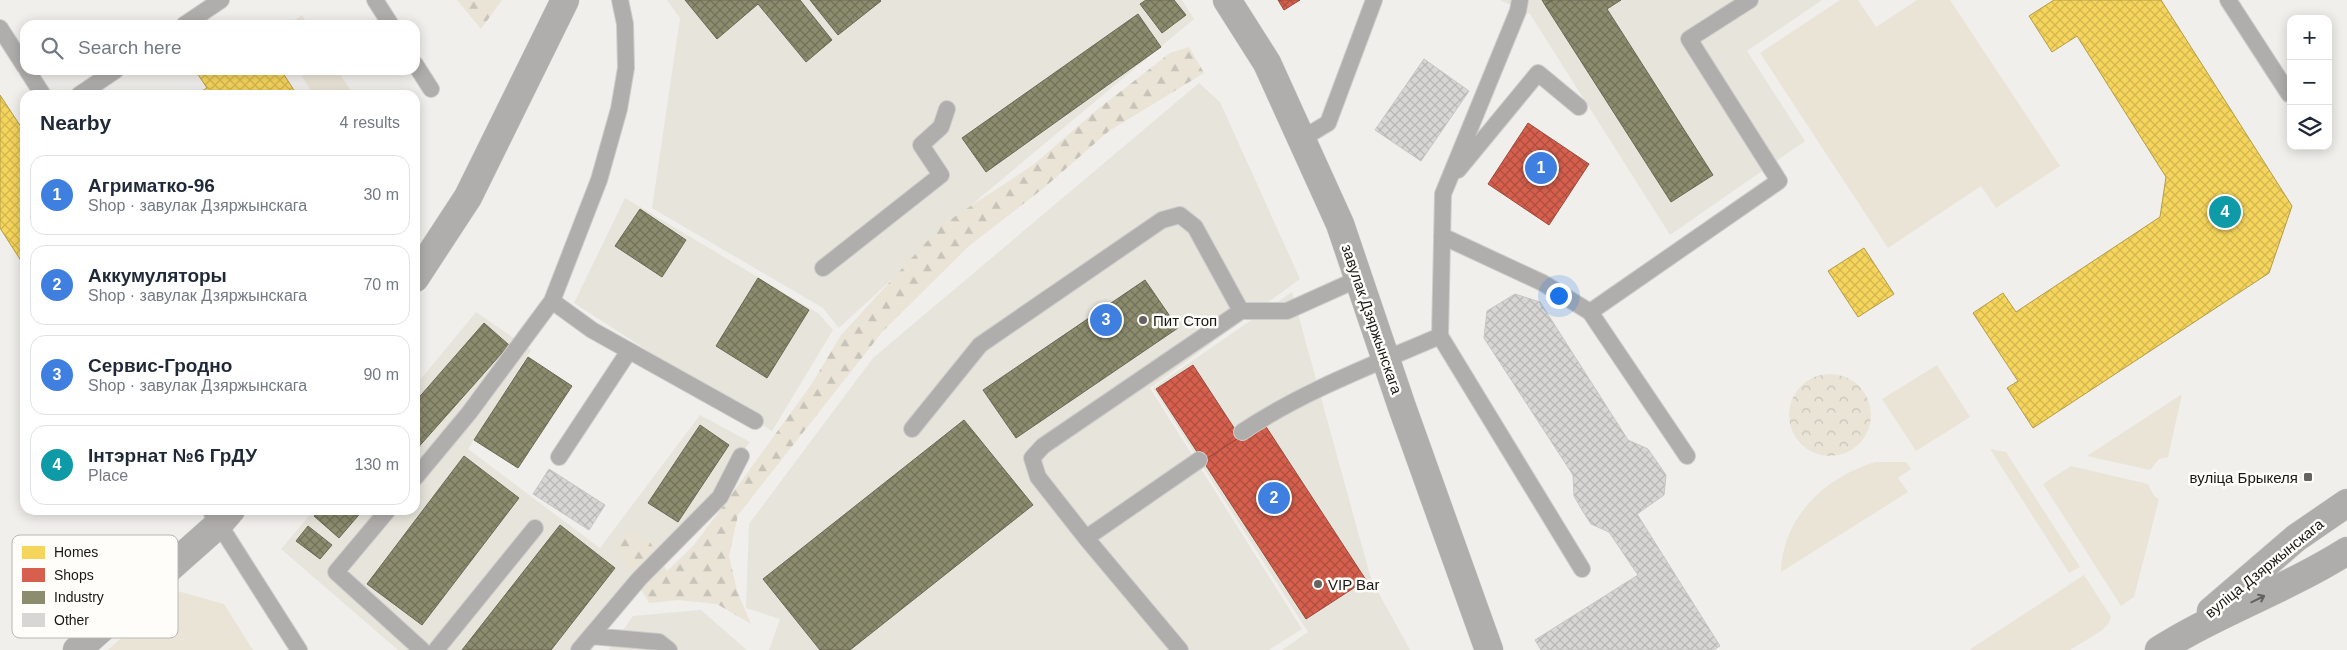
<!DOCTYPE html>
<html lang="en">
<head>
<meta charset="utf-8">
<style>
  body { margin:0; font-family:Arial,sans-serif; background:#f2f2f3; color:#1f2937 }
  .controls { position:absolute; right:15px; top:15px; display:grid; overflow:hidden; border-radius:10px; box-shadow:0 2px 12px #0003 }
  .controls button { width:45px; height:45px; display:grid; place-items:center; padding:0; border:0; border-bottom:1px solid #e0e1e3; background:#fff; color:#1f2937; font:25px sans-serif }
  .you { position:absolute; left:1558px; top:295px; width:18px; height:18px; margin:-12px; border:4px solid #fff; border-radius:50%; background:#1a73e8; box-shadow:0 0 0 8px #1a73e833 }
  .badge { display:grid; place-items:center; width:32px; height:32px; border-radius:50%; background:#0b8043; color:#fff; font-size:16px; font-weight:700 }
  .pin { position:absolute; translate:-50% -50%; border:2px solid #fff; box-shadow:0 1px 5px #0006 }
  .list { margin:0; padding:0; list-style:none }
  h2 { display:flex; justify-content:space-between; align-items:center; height:65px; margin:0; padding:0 20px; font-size:21px }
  h2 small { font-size:16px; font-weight:400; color:#747a83 }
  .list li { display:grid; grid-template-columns:32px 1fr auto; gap:15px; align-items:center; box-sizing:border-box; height:80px; margin:0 10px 10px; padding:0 10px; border:1px solid #e0e1e3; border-radius:15px }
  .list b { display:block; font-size:19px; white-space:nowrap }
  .list p { margin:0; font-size:16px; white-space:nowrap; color:#747a83 }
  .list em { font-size:16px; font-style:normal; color:#747a83 }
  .icon { flex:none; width:28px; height:28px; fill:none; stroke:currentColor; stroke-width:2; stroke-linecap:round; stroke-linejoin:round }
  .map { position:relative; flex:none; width:2347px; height:650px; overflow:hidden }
  .search { position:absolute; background:#fff; box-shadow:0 2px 12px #0003; left:20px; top:20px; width:400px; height:55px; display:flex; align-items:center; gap:12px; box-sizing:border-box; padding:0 18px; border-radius:15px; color:#747a83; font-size:19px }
  .panel { position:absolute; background:#fff; box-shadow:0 2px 12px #0003; left:20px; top:90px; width:400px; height:425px; border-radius:15px }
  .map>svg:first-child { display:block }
  .built { fill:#e6e4db }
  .grass { fill:#eae4d7 }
  .forest { fill:url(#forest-firs) }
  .park { fill:url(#park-crowns) }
  .homes { fill:url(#homes-cross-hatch); stroke:#b49c47 }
  .shops { fill:url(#shops-cross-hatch); stroke:#9d4a3c }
  .industry { fill:url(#industry-cross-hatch); stroke:#6a6954 }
  .building { fill:url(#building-cross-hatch); stroke:#c7c6c4 }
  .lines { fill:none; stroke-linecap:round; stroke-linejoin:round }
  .service-casing { stroke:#cdcdcb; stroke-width:18 }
  .minor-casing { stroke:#cdcdcb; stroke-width:29 }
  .secondary-casing { stroke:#cdcdcb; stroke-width:29 }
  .service { stroke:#afaead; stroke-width:16 }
  .minor { stroke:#afaead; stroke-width:28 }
  .secondary { stroke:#aeadab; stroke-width:28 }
  .oneway { stroke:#646260 }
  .poi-dot { fill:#646361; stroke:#fffdfa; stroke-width:2 }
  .labels { text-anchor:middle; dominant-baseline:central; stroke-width:5; stroke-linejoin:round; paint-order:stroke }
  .street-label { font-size:15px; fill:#191816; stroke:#fffdfa }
  .poi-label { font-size:15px; fill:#191816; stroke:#fffdfa; text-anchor:start }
  .key { fill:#fffdfa; stroke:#bab8b6; stroke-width:1 }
  .key-label { font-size:14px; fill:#191816 }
</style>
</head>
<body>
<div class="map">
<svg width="2347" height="650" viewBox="0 0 2347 650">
  <defs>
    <pattern id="forest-firs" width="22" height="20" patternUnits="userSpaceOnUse" patternTransform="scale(1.25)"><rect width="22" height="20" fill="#eae4d7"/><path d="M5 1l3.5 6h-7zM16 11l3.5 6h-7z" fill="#c8c3b8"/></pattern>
    <pattern id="park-crowns" width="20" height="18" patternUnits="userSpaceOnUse" patternTransform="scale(1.25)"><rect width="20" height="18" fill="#eae4d7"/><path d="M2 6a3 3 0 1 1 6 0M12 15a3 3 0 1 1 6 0" fill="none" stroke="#c8c3b8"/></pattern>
    <pattern id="homes-cross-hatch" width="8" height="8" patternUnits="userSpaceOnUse" patternTransform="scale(1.25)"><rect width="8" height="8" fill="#f6d55c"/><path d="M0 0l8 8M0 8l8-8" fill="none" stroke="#d2b64f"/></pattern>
    <pattern id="shops-cross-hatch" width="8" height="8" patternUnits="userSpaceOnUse" patternTransform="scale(1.25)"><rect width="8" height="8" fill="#d6604d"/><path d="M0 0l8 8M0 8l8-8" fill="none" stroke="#ad4e3f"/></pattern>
    <pattern id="industry-cross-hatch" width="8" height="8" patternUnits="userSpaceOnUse" patternTransform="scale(1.25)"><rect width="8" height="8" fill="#8c8c6e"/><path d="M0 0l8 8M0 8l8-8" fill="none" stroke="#727159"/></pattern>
    <pattern id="building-cross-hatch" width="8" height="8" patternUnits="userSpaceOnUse" patternTransform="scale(1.25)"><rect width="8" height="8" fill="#d7d6d4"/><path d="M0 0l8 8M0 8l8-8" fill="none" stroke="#b8b7b5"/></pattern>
  </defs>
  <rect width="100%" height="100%" fill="#f0efec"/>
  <!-- built -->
  <path class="built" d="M 667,0 L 1182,0 L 1194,19 L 982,196 L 839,328 L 823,308 L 652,208 L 680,18 Z
    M 1500,0 L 1822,0 L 1747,51 L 1805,141 L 1670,235 L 1530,14 Z
    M 1199,83 L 1220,102 L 1300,279 L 1150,388 L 1302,629 L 1269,650 L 769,650 L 780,619 L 746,608 L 749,524 L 873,358 Z
    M 625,198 L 818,313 L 833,330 L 772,431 L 574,303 Z
    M 1292,292 L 1371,579 L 1410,650 L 1282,650 L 1308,632 L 1153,388 Z
    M 476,312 L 531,350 L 468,449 L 600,548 L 700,415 L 750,442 L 592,650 L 398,650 L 281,549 L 314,510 L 415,510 L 415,386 Z
    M 701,610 L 747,650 L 609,650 L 633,616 Z"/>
  <!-- grass -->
  <path class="grass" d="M 1840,0 L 1858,0 L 1876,27 L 1917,0 L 1950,0 L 2060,166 L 1996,208 L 1981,186 L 1888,248 L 1760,53 Z
    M 302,15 L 308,25 L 287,25 Z
    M 298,70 L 337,70 L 354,95 L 314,95 Z
    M 1937,365 L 1970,417 L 1916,451 L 1882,399 Z
    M 2182,394 L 2168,457 L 2159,459 L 2150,470 L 2087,456 Z
    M 1990,449 L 2006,452 L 2080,567 L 2069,573 Z
    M 1875,462 L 1906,462 L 1911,469 L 1898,478 L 1908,492 L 1781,572 C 1782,518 1825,477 1875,462 Z
    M 2071,466 L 2148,484 L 2154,496 L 2159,499 L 2134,597 L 2121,606 L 2043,484 Z
    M 2084,575 L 2111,617 L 2108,624 L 2101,631 L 2070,650 L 1969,650 Z
    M 174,590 L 224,604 L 253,650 L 108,650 Z"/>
  <!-- forest -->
  <path class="forest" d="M 457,0 L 502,0 L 481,29 Z
    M 1189,47 L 1204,73 L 1109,131 L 1045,187 L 969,246 L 883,331 L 738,515 L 729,556 L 737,591 L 751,624 L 717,604 L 678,600 L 649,603 L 615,545 L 628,532 L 650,542 L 667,571 L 693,546 L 724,505 L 811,385 L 841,335 L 942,225 L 1033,165 L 1098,109 L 1170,53 Z"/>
  <!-- park -->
  <path class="park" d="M1789 415a41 41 0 1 1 82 0a41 41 0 1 1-82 0Z"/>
  <!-- homes -->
  <path class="homes" d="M 2054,0 L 2161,0 L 2292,206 L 2269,273 L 2033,428 L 2007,388 L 2018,381 L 1973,313 L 2003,293 L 2016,312 L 2160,217 L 2166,177 L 2077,36 L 2052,52 L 2029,16 Z
    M 195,70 L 281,70 L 297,95 L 196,95 L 207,88 Z
    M 0,95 L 25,133 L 25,267 L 0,228 Z
    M 1864,248 L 1894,294 L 1858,317 L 1828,271 Z"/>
  <!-- shops -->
  <path class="shops" d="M 1278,0 L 1300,0 L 1284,10 Z
    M 1528,123 L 1589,164 L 1549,225 L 1488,184 Z
    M 1193,365 L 1240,437 L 1203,461 L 1156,389 Z
    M 1263,422 L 1366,580 L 1306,619 L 1203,461 Z"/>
  <!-- industry -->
  <path class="industry" d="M 685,0 L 800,0 L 832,40 L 806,62 L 758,4 L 717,39 Z
    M 810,0 L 880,0 L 881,1 L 838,35 Z
    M 1146,0 L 1174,0 L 1186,15 L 1162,33 L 1140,4 Z
    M 1542,0 L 1553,0 L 1545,5 Z
    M 1553,0 L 1621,0 L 1607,9 L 1713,175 L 1671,202 L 1545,5 Z
    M 1138,14 L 1161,47 L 986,172 L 962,138 Z
    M 640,209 L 686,240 L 662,277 L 615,246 Z
    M 758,278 L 809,310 L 767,378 L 716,346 Z
    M 1145,280 L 1178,328 L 1016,438 L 983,390 Z
    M 484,323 L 509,345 L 415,451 L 415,402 Z
    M 528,357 L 572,386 L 518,468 L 474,440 Z
    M 964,420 L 1033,505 L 850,650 L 820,650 L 763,579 Z
    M 700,425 L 729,445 L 678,522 L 648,503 Z
    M 464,456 L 519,498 L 422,625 L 367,584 Z
    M 319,510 L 363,510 L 339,538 L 314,516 Z
    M 560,525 L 615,568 L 551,650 L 462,650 Z
    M 308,526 L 332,545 L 320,559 L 296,541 Z"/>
  <!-- building -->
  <path class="building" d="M 1424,59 L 1469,91 L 1421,161 L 1375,130 Z
    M 1515,294 L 1540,302 L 1628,440 L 1648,449 L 1666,475 L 1664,495 L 1637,514 L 1720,646 L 1713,650 L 1541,650 L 1535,640 L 1638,575 L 1609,532 L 1591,524 L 1582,510 L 1574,496 L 1573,475 L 1484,338 L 1487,311 Z
    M 549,469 L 605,505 L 589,530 L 533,494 Z"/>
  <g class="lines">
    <defs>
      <path id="service" d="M 375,0 L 391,25
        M 2228,0 L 2289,94
        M 184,25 L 221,0
        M 0,28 L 25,67
        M 415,64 L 431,89
        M 27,70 L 43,95
        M 79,95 L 116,70
        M 1300,140 L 1328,123 L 1374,0
        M 1458,170 L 1538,73 L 1579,107
        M 1442,236 L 1543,283 L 1590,312 L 1687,456
        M 823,268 L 941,175 L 921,145 L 941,127 L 947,109
        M 552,301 L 592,330 L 755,421
        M 1590,312 L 1779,181 L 1689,39 L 1750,0
        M 1440,336 L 1582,569
        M 912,429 L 980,345 L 1162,220 L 1180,215 L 1195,227 L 1241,311
        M 1242,432 C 1303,391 1373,365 1440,336 L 1443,194 L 1518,11 L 1520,0
        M 559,457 L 629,351
        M 415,478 L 469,413 L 552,301 L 599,180 L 619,109 L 626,68 L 625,24 L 620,0
        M 210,510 L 299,650
        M 388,510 L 336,572 L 422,650
        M 1086,538 L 1199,460
        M 591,636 L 659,642 L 669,650
        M 436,650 L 535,528
        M 579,650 L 639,579 L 720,497 L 741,456
        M 1180,650 L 1086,538 L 1038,477 L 1032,458 L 1043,446 L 1241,311 L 1287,311 L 1358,279"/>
      <path id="minor" d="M 1227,0 L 1267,63 L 1340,224 L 1402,407 L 1489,650
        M 415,278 L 468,197 L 565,0
        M 77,650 L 219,524 L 231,510"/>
      <path id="secondary" d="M 2211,611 L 2296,538 L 2347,503
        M 2159,650 C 2219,612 2287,589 2347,551"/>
    </defs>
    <!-- service casing -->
    <use href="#service" class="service-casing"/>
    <!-- minor casing -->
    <use href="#minor" class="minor-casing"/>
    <!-- secondary casing -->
    <use href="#secondary" class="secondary-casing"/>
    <!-- service -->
    <use href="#service" class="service"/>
    <!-- minor -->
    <use href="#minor" class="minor"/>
    <!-- secondary -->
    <use href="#secondary" class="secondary"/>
  </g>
  <!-- one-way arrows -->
  <defs><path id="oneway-shaft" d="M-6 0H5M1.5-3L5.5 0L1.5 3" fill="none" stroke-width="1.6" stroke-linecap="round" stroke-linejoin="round" transform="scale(1.25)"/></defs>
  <use class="oneway" href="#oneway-shaft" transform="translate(2258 599) rotate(-26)"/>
  <!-- markers -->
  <g class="poi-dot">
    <circle cx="1143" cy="320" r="5"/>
    <rect x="2303" y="472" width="10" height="10" rx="2.5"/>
    <circle cx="1318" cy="584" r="5"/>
  </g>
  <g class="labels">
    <!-- street labels -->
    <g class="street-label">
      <text transform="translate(1372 319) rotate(71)">завулак Дзяржынскага</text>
      <text transform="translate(2264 568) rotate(-39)">вуліца Дзяржынскага</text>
    </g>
    <!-- poi labels -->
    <g class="poi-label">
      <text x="1153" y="320">Пит Стоп</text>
      <text x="2298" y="477" text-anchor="end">вуліца Брыкеля</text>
      <text x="1328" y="584">VIP Bar</text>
    </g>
  </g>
  <!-- legend -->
  <rect x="12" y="535" width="166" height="103" rx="8" class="key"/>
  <rect x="22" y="546" width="23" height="13" fill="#f6d55c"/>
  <rect x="22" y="568" width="23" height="14" fill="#d6604d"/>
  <rect x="22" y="591" width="23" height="13" fill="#8c8c6e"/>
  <rect x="22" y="613" width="23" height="14" fill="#d7d6d4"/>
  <g class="key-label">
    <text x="54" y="557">Homes</text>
    <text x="54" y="580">Shops</text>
    <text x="54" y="602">Industry</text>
    <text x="54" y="625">Other</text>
  </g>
</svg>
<div class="controls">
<button>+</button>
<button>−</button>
<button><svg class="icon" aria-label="layers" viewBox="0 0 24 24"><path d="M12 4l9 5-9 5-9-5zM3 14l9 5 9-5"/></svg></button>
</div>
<div class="you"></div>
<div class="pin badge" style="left:1541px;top:168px;background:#3f7fe0">1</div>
<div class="pin badge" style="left:1274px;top:498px;background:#3f7fe0">2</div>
<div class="pin badge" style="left:1106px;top:320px;background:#3f7fe0">3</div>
<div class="pin badge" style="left:2225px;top:212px;background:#0f9aa8">4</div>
<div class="search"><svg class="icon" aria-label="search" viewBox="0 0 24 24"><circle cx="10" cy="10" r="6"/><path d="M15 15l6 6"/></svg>Search here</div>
<section class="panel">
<h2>Nearby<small>4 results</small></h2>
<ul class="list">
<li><span class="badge" style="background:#3f7fe0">1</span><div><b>Агриматко-96</b><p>Shop · завулак Дзяржынскага</p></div><em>30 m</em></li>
<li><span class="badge" style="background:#3f7fe0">2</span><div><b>Аккумуляторы</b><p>Shop · завулак Дзяржынскага</p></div><em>70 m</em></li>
<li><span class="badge" style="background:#3f7fe0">3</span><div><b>Сервис-Гродно</b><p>Shop · завулак Дзяржынскага</p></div><em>90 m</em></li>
<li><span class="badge" style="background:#0f9aa8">4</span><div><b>Інтэрнат №6 ГрДУ</b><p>Place</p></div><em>130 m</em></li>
</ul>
</section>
</div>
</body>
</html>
